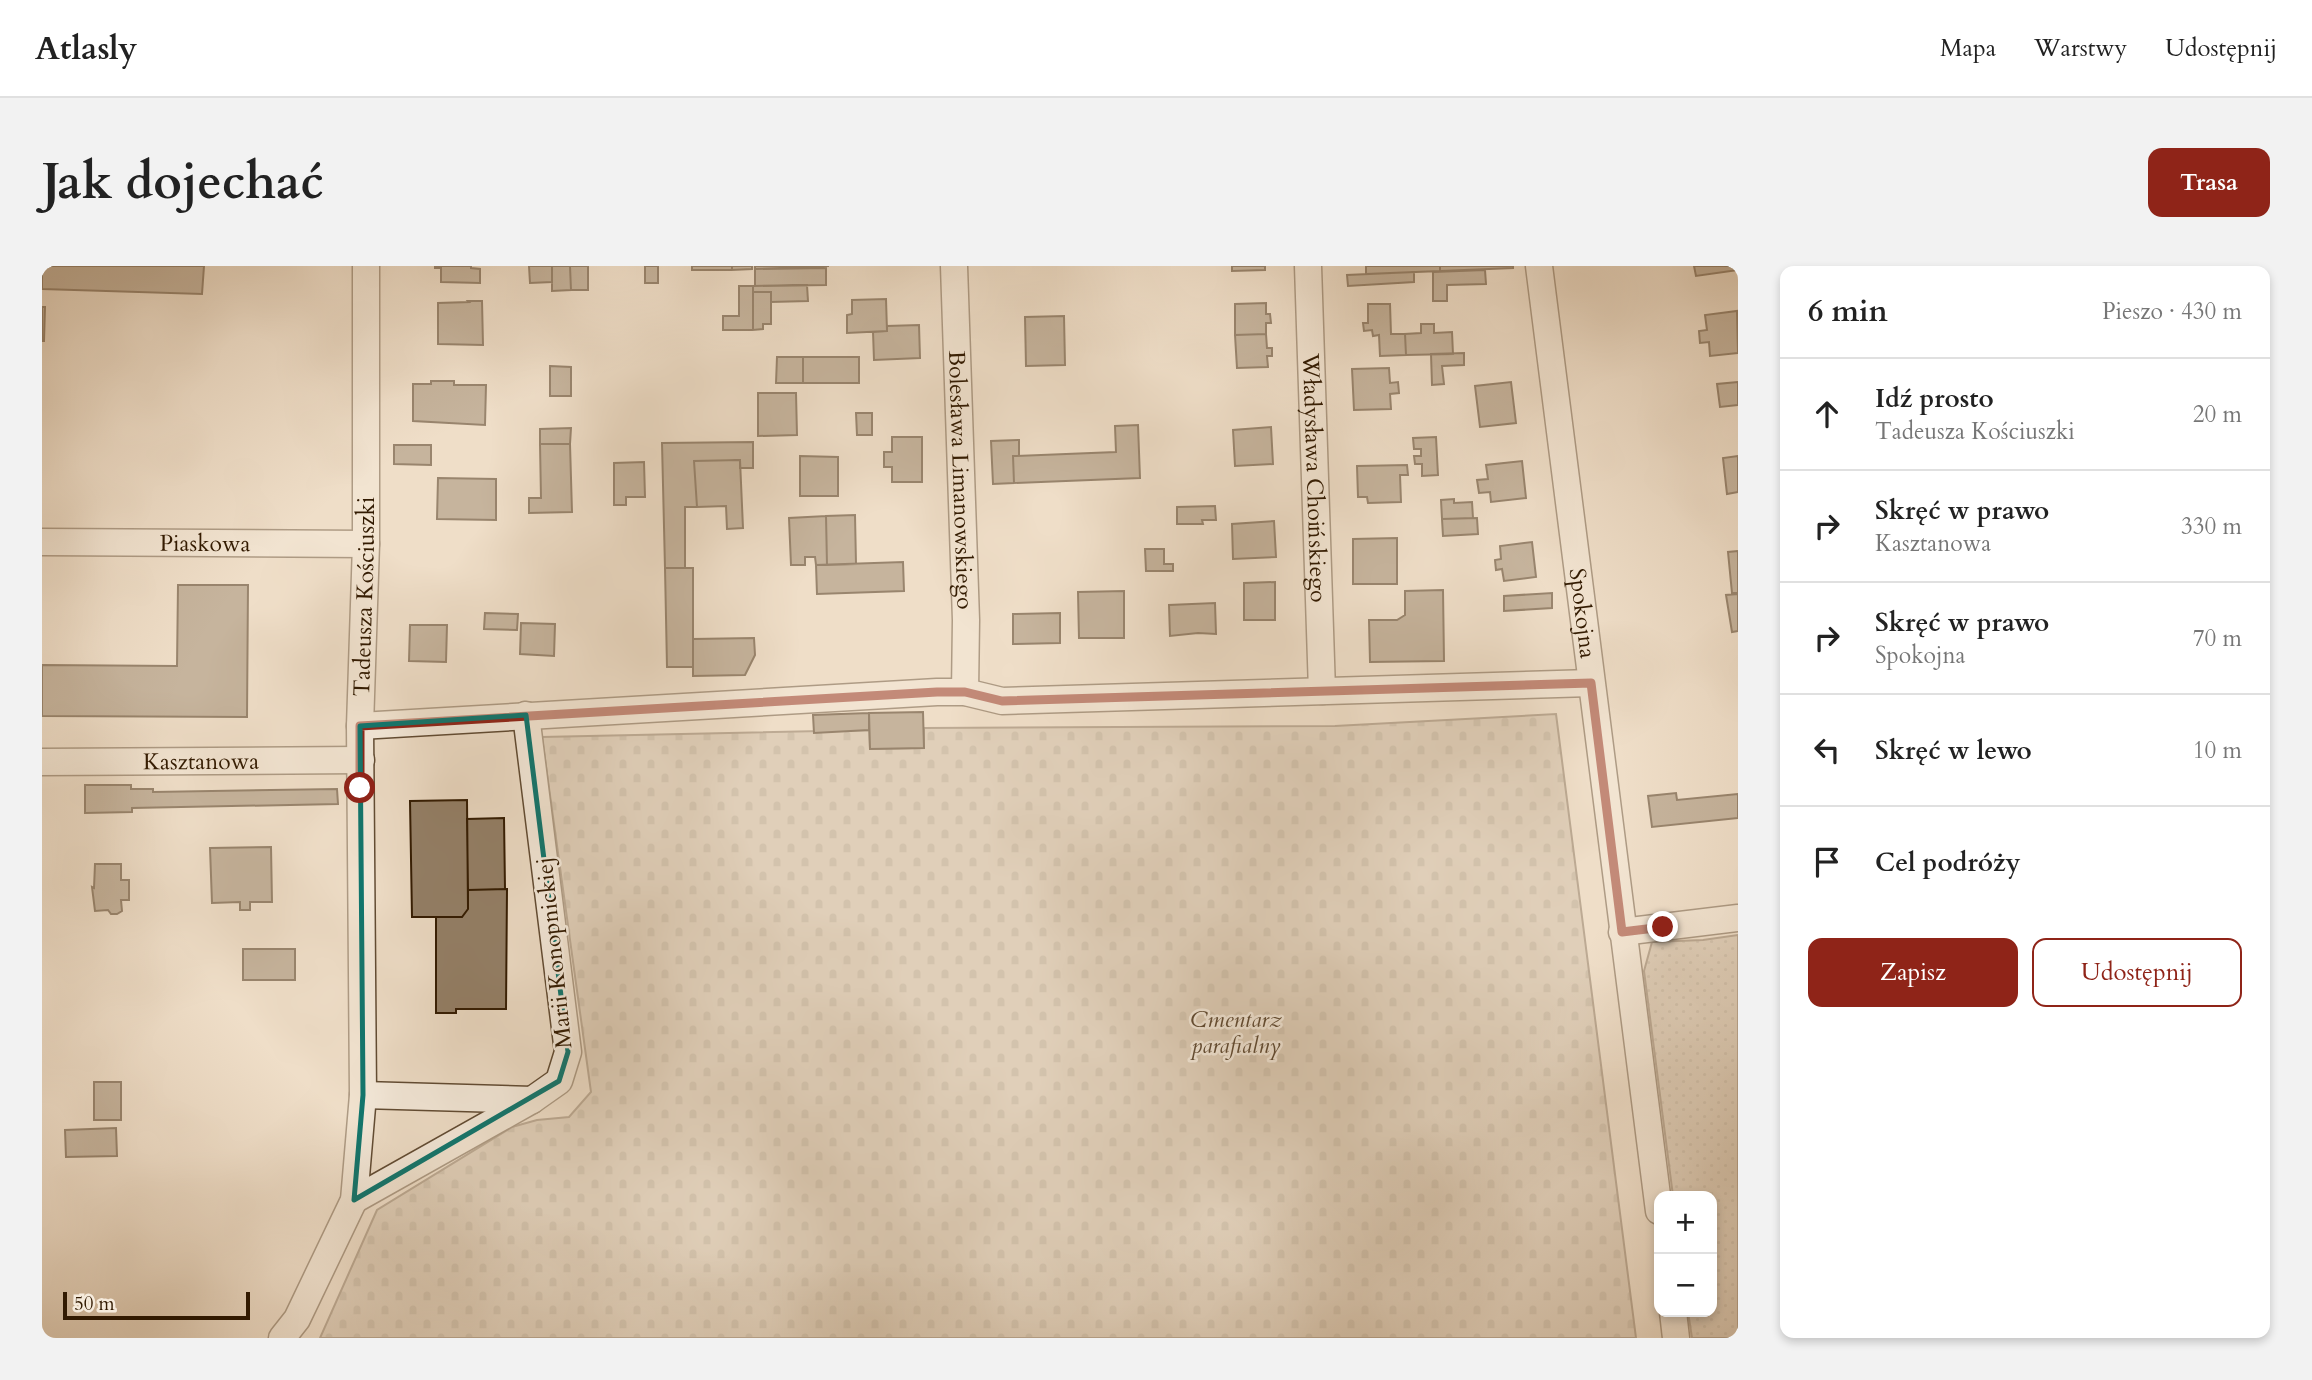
<!DOCTYPE html>
<html lang="pl">
<head>
<meta charset="utf-8">
<style>
  body { margin:0; font-family:Cardo,serif; background:#f2f2f2; color:#222 }
  .controls { position:absolute; right:21px; bottom:21px; display:grid; overflow:hidden; border-radius:14px; box-shadow:0 4px 10px #0003 }
  .controls button { width:63px; height:63px; display:grid; place-items:center; padding:0; border:0; border-bottom:2px solid #e0e0e0; background:#fff; color:#222; font:35px sans-serif }
  .scale { position:absolute; left:21px; bottom:18px; width:187px; box-sizing:border-box; padding-left:7px; border:4px solid #321a01; border-top:0; font-size:19px; line-height:24px; white-space:nowrap; color:#321a01; -webkit-text-stroke:5px #f5eadb; paint-order:stroke }
  .stop { position:absolute; width:21px; height:21px; margin:-16px; border:5px solid #8f2418; border-radius:50%; background:#fff }
  .stop.end { background:#8f2418; border-color:#fff; box-shadow:0 2px 7px #0008 }
  .list { margin:0; padding:0; list-style:none }
  h2 { display:flex; justify-content:space-between; align-items:center; height:91px; margin:0; padding:0 28px; font-size:30px }
  h2 small { font-size:23px; font-weight:400; color:#767676 }
  .list li { display:grid; grid-template-columns:46px 1fr auto; gap:21px; align-items:center; box-sizing:border-box; height:112px; padding:0 28px; border-top:2px solid #e0e0e0 }
  .list b { display:block; font-size:26px; white-space:nowrap }
  .list p { margin:0; font-size:23px; white-space:nowrap; color:#767676 }
  .list em { font-size:23px; font-style:normal; color:#767676 }
  .actions { display:flex; gap:14px; padding:21px 28px }
  .actions a { flex:1; padding:16px 0; border:2px solid #8f2418; border-radius:14px; text-align:center; font-size:24px; color:#8f2418 }
  .actions .main { background:#8f2418; color:#fff }
  .icon { flex:none; width:38px; height:38px; fill:none; stroke:currentColor; stroke-width:2; stroke-linecap:round; stroke-linejoin:round }
  .map { position:relative; flex:none; width:1696px; height:1072px; overflow:hidden; border-radius:14px }
  header { display:flex; align-items:center; gap:42px; box-sizing:border-box; height:98px; padding:0 35px; background:#fff; border-bottom:2px solid #e0e0e0 }
  header strong { font-size:33px }
  nav { display:flex; gap:38px; margin-inline-start:auto; font-size:24px }
  .intro { display:flex; align-items:center; justify-content:space-between; box-sizing:border-box; height:168px; padding:0 42px }
  h1 { margin:0; font-size:49px }
  .button { padding:18px 32px; border-radius:14px; background:#8f2418; color:#fff; font-size:24px; font-weight:700 }
  main { display:flex; gap:42px; padding:0 42px }
  aside { flex:1; background:#fff; border-radius:14px; box-shadow:0 4px 10px #0003 }
  .map>svg:first-child { display:block }
  .grass { fill:url(#grass-dots); stroke:#806c54; stroke-width:2 }
  .cemetery { fill:url(#cemetery-stones); stroke:#806c54; stroke-width:2 }
  .building { fill:#948068; stroke:#321a01; stroke-width:2 }
  .lines { fill:none; stroke-linecap:round; stroke-linejoin:round }
  .street-casing { stroke:#614b33; stroke-width:29 }
  .street { stroke:#f5eadb; stroke-width:26 }
  .route { stroke:#8f2418; stroke-width:9 }
  .marked { fill:none; stroke:#0f766e; stroke-width:5; stroke-linejoin:round }
  .labels { text-anchor:middle; dominant-baseline:central; stroke-width:5; stroke-linejoin:round; paint-order:stroke }
  .street-label { font-size:23px; fill:#321a01; stroke:#f5eadb }
  .park-label { font-size:23px; font-style:italic; fill:#614b33; stroke:#f5eadb }
</style>
</head>
<body>
<header>
<strong>Atlasly</strong>
<nav><a>Mapa</a><a>Warstwy</a><a>Udostępnij</a></nav>
</header>
<div class="intro"><h1>Jak dojechać</h1><a class="button">Trasa</a></div>
<main>
<div class="map">
<svg width="1696" height="1072" viewBox="0 0 1696 1072">
  <defs>
    <pattern id="grass-dots" width="8" height="8" patternUnits="userSpaceOnUse" patternTransform="scale(1.75)"><rect width="8" height="8" fill="#cfbda6"/><path d="M2 2h.1M6 6h.1" fill="none" stroke="#b2a28d" stroke-width="1.8" stroke-linecap="round"/></pattern>
    <pattern id="cemetery-stones" width="16" height="16" patternUnits="userSpaceOnUse" patternTransform="scale(1.75)"><rect width="16" height="16" fill="#cfbda6"/><path d="M2 7V4a2 2 0 0 1 4 0v3zM10 15v-3a2 2 0 0 1 4 0v3z" fill="#b2a28d"/></pattern>
  </defs>
  <rect width="100%" height="100%" fill="#efdec8"/>
  <filter id="stains"><feTurbulence type="fractalNoise" baseFrequency=".00286" numOctaves="4"/><feColorMatrix values="0 0 0 0 .2 0 0 0 0 .09 0 0 0 0 .02 0 0 0 .5 -.17"/></filter>
  <radialGradient id="worn" r=".72"><stop offset=".6" stop-color="#630" stop-opacity="0"/><stop offset="1" stop-color="#630" stop-opacity=".3"/></radialGradient>
  <!-- grass -->
  <path class="grass" d="M 1696,669 L 1696,1072 L 1650,1072 L 1646,1046 L 1670,1046 L 1670,930 L 1631,930 L 1602,705 L 1610,676 L 1661,674 Z"/>
  <!-- cemetery -->
  <path class="cemetery" d="M 1514,448 L 1594,1072 L 278,1072 L 335,944 L 470,861 L 495,854 L 527,851 L 549,826 L 500,471 L 827,464 L 828,483 L 882,482 L 882,462 L 1293,460 Z"/>
  <!-- building -->
  <path class="building" d="M 0,0 L 162,0 L 160,28 L 0,23 Z
    M 393,0 L 429,0 L 429,2 L 438,3 L 438,17 L 399,16 L 399,2 L 393,2 Z
    M 487,0 L 510,0 L 510,16 L 488,17 Z
    M 510,0 L 528,0 L 529,24 L 510,25 Z
    M 528,0 L 546,0 L 546,24 L 529,24 Z
    M 603,0 L 616,0 L 616,17 L 603,17 Z
    M 650,0 L 690,0 L 690,4 L 650,4 Z
    M 690,0 L 710,0 L 710,3 L 690,4 Z
    M 713,0 L 787,0 L 713,3 Z
    M 1190,0 L 1223,0 L 1223,4 L 1190,5 Z
    M 1324,0 L 1398,0 L 1398,5 L 1324,8 Z
    M 1398,0 L 1471,0 L 1471,2 L 1398,5 Z
    M 1652,0 L 1696,0 L 1696,4 L 1654,10 Z
    M 784,2 L 784,19 L 713,20 L 713,3 Z
    M 1443,4 L 1444,18 L 1405,19 L 1405,35 L 1391,35 L 1391,6 Z
    M 1372,6 L 1372,16 L 1306,20 L 1305,9 Z
    M 765,19 L 766,35 L 729,36 L 729,26 L 711,26 L 711,20 Z
    M 697,20 L 711,20 L 711,64 L 681,64 L 681,50 L 697,50 Z
    M 711,26 L 729,26 L 729,58 L 721,58 L 721,63 L 711,64 Z
    M 844,33 L 845,65 L 805,67 L 805,49 L 810,48 L 810,34 Z
    M 426,35 L 440,35 L 441,79 L 396,78 L 396,37 L 427,36 Z
    M 1224,37 L 1224,48 L 1228,48 L 1229,57 L 1224,57 L 1224,68 L 1193,69 L 1193,38 Z
    M 1326,38 L 1348,38 L 1349,68 L 1363,68 L 1364,89 L 1338,90 L 1337,69 L 1331,70 L 1330,64 L 1322,65 L 1321,57 L 1326,57 Z
    M 0,41 L 3,41 L 2,75 L 0,75 Z
    M 1695,45 L 1696,87 L 1668,90 L 1667,76 L 1658,77 L 1657,65 L 1665,64 L 1663,49 Z
    M 1022,50 L 1023,99 L 984,100 L 983,51 Z
    M 1379,58 L 1392,58 L 1392,67 L 1410,66 L 1411,88 L 1364,89 L 1363,68 L 1379,67 Z
    M 877,59 L 878,92 L 832,94 L 831,66 L 845,65 L 845,60 Z
    M 1224,68 L 1225,82 L 1230,82 L 1230,90 L 1225,90 L 1226,101 L 1195,102 L 1193,69 Z
    M 1422,87 L 1422,99 L 1400,100 L 1402,118 L 1390,119 L 1389,88 Z
    M 735,91 L 761,91 L 761,117 L 734,117 Z
    M 761,91 L 817,91 L 817,117 L 761,117 Z
    M 508,100 L 529,101 L 529,130 L 508,130 Z
    M 1347,102 L 1348,117 L 1356,116 L 1357,127 L 1348,128 L 1349,143 L 1312,144 L 1310,103 Z
    M 389,115 L 412,115 L 412,119 L 444,119 L 443,159 L 371,155 L 371,118 L 389,118 Z
    M 1469,116 L 1474,157 L 1438,161 L 1433,120 Z
    M 1696,116 L 1696,139 L 1678,141 L 1675,118 Z
    M 716,127 L 754,127 L 755,169 L 716,170 Z
    M 814,147 L 830,147 L 830,169 L 815,169 Z
    M 1096,159 L 1098,212 L 972,217 L 971,190 L 1074,186 L 1073,160 Z
    M 1229,161 L 1231,198 L 1193,200 L 1191,164 Z
    M 529,162 L 528,178 L 498,178 L 498,163 Z
    M 850,171 L 880,171 L 880,216 L 850,216 L 850,201 L 842,201 L 842,186 L 850,186 Z
    M 1394,171 L 1396,209 L 1380,210 L 1380,198 L 1373,198 L 1372,190 L 1379,190 L 1379,183 L 1372,183 L 1371,172 Z
    M 977,174 L 977,190 L 971,190 L 972,217 L 951,218 L 949,175 Z
    M 711,176 L 711,202 L 698,202 L 698,194 L 652,195 L 655,241 L 643,241 L 643,302 L 623,302 L 620,177 Z
    M 498,178 L 528,178 L 530,246 L 487,247 L 487,232 L 499,232 Z
    M 352,179 L 389,179 L 389,199 L 352,198 Z
    M 758,190 L 796,191 L 796,230 L 758,230 Z
    M 1696,190 L 1696,226 L 1685,228 L 1681,192 Z
    M 698,194 L 701,262 L 685,263 L 684,240 L 655,241 L 652,195 Z
    M 1480,195 L 1484,232 L 1449,236 L 1448,226 L 1437,227 L 1435,214 L 1446,213 L 1444,199 Z
    M 602,196 L 603,231 L 584,231 L 584,239 L 572,239 L 572,197 Z
    M 1365,199 L 1366,209 L 1358,209 L 1359,236 L 1326,237 L 1325,231 L 1316,231 L 1315,200 Z
    M 396,212 L 454,213 L 454,254 L 395,253 Z
    M 1412,233 L 1412,237 L 1430,236 L 1431,252 L 1400,253 L 1399,234 Z
    M 1173,240 L 1174,254 L 1160,254 L 1161,258 L 1135,258 L 1135,241 Z
    M 813,249 L 814,298 L 785,299 L 784,250 Z
    M 784,250 L 785,299 L 774,299 L 773,291 L 763,291 L 763,299 L 749,299 L 747,252 Z
    M 1435,252 L 1436,268 L 1401,270 L 1400,253 Z
    M 1232,255 L 1234,291 L 1191,293 L 1190,258 Z
    M 1355,272 L 1355,318 L 1311,318 L 1311,273 Z
    M 1490,276 L 1494,311 L 1462,315 L 1460,303 L 1454,304 L 1453,294 L 1459,293 L 1458,280 Z
    M 1103,283 L 1122,283 L 1122,298 L 1131,298 L 1131,305 L 1104,305 Z
    M 1696,285 L 1696,327 L 1690,327 L 1686,286 Z
    M 861,296 L 862,325 L 775,328 L 774,299 Z
    M 623,302 L 651,302 L 651,401 L 625,401 Z
    M 1233,316 L 1233,354 L 1202,354 L 1202,317 Z
    M 136,319 L 206,319 L 205,451 L 0,450 L 0,399 L 135,400 Z
    M 1401,324 L 1402,395 L 1328,396 L 1327,354 L 1355,354 L 1363,349 L 1363,325 Z
    M 1082,325 L 1082,372 L 1037,372 L 1036,326 Z
    M 1510,327 L 1510,342 L 1462,345 L 1462,330 Z
    M 1696,328 L 1696,365 L 1690,366 L 1684,329 Z
    M 1173,337 L 1174,368 L 1156,367 L 1128,370 L 1127,339 Z
    M 443,347 L 476,348 L 475,364 L 442,363 Z
    M 1018,347 L 1018,377 L 971,378 L 971,348 Z
    M 479,357 L 513,358 L 512,390 L 478,388 Z
    M 368,359 L 405,359 L 404,396 L 367,395 Z
    M 712,372 L 713,389 L 703,409 L 651,410 L 651,373 Z
    M 881,446 L 882,482 L 828,483 L 827,447 Z
    M 827,447 L 827,464 L 772,467 L 771,449 Z
    M 43,519 L 89,519 L 89,523 L 111,523 L 111,526 L 295,523 L 296,538 L 90,542 L 90,546 L 43,547 Z
    M 1634,527 L 1635,534 L 1696,528 L 1696,552 L 1610,561 L 1606,530 Z
    M 425,534 L 426,643 L 420,651 L 370,651 L 368,535 Z
    M 462,552 L 463,623 L 426,624 L 425,553 Z
    M 229,581 L 230,636 L 208,636 L 208,644 L 198,644 L 198,636 L 170,637 L 168,582 Z
    M 53,598 L 79,598 L 79,614 L 87,614 L 87,634 L 79,634 L 80,645 L 75,648 L 69,648 L 66,644 L 53,645 L 50,621 L 52,622 Z
    M 465,623 L 464,743 L 414,743 L 414,747 L 394,747 L 394,651 L 420,651 L 426,643 L 426,624 Z
    M 201,683 L 253,683 L 253,714 L 201,714 Z
    M 52,816 L 79,816 L 79,854 L 52,854 Z
    M 74,862 L 75,890 L 24,891 L 23,864 Z"/>
  <g class="lines">
    <defs>
      <g id="street">
        <path id="s1" d="M 912,0 L 924,354 L 923,426"/>
        <path id="s2" d="M 1266,0 L 1280,425"/>
        <path id="s3" d="M 1497,0 L 1617,945"/>
        <path id="s4" d="M 0,276 L 324,278"/>
        <path d="M 318,460 L 895,426 L 923,426 L 960,435 L 1549,417"/>
        <path id="s5" d="M 0,496 L 319,494"/>
        <path d="M 1580,666 L 1696,652"/>
        <path d="M 321,829 L 490,834"/>
        <path d="M 312,934 L 490,834 L 517,815 L 526,786 L 484,449"/>
        <path d="M 1631,1046 L 1634,1072"/>
        <path id="s6" d="M 240,1072 L 255,1053 L 312,934 L 321,829 L 318,460 L 324,278 L 324,0"/>
      </g>
    </defs>
    <!-- street casing -->
    <use href="#street" class="street-casing"/>
    <!-- street -->
    <use href="#street" class="street"/>
  </g>
  <g class="lines">
    <!-- route -->
    <path class="route" d="M 318,522 L 318,460 L 895,426 L 923,426 L 960,435 L 1549,417 L 1580,666 L 1621,661"/>
  </g>
  <!-- marked area -->
  <path d="M0 0H1696V1072H0ZM 484,449 L 526,786 L 517,815 L 312,934 L 321,829 L 318,460 Z" fill="#efdec8" fill-opacity=".55" fill-rule="evenodd"/>
  <path class="marked" d="M 484,449 L 526,786 L 517,815 L 312,934 L 321,829 L 318,460 Z"/>
  <g class="labels">
    <!-- street labels -->
    <g class="street-label">
      <text stroke="none"><textPath href="#s2" startOffset="212">Władysława Choińskiego</textPath></text>
      <text stroke="none"><textPath href="#s1" startOffset="214">Bolesława Limanowskiego</textPath></text>
      <text stroke="none"><textPath href="#s4" startOffset="163">Piaskowa</textPath></text>
      <text stroke="none"><textPath href="#s6" startOffset="760">Tadeusza Kościuszki</textPath></text>
      <text stroke="none"><textPath href="#s3" startOffset="350">Spokojna</textPath></text>
      <text stroke="none"><textPath href="#s5" startOffset="159">Kasztanowa</textPath></text>
      <text transform="translate(512 687) rotate(-96)">Marii Konopnickiej</text>
    </g>
    <!-- park labels -->
    <g class="park-label">
      <text x="1194" y="753">Cmentarz<tspan x="1194" dy="26">parafialny</tspan></text>
    </g>
  </g>
  <rect width="100%" height="100%" filter="url(#stains)"/>
  <rect width="100%" height="100%" fill="url(#worn)"/>
</svg>
<div class="controls">
<button>+</button>
<button>−</button>
</div>
<div class="scale">50 m</div>
<div class="stop" style="left:318px;top:522px"></div>
<div class="stop end" style="left:1621px;top:661px"></div>
</div>
<aside>
<h2>6 min<small>Pieszo · 430 m</small></h2>
<ul class="list">
<li><svg class="icon" aria-label="ahead" viewBox="0 0 24 24"><path d="M12 20V5M6 11l6-6 6 6"/></svg><div><b>Idź prosto</b><p>Tadeusza Kościuszki</p></div><em>20 m</em></li>
<li><svg class="icon" aria-label="right" viewBox="0 0 24 24"><path d="M7 20v-9h11M14 6l5 5-5 5"/></svg><div><b>Skręć w prawo</b><p>Kasztanowa</p></div><em>330 m</em></li>
<li><svg class="icon" aria-label="right" viewBox="0 0 24 24"><path d="M7 20v-9h11M14 6l5 5-5 5"/></svg><div><b>Skręć w prawo</b><p>Spokojna</p></div><em>70 m</em></li>
<li><svg class="icon" aria-label="left" viewBox="0 0 24 24"><path d="M17 20v-9H6M10 6l-5 5 5 5"/></svg><div><b>Skręć w lewo</b></div><em>10 m</em></li>
<li><svg class="icon" aria-label="arrive" viewBox="0 0 24 24"><path d="M6 21V4h12l-3 4 3 4H6"/></svg><div><b>Cel podróży</b></div></li>
</ul>
<div class="actions"><a class="main">Zapisz</a><a>Udostępnij</a></div>
</aside>
</main>
</body>
</html>
